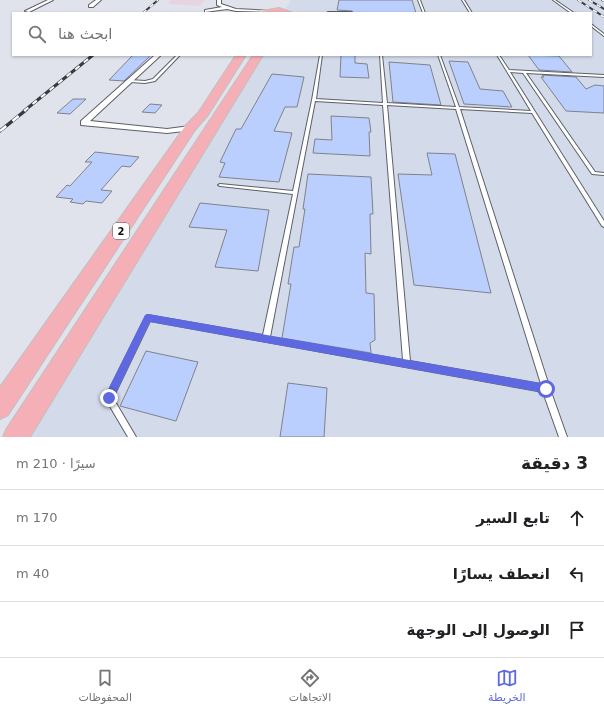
<!DOCTYPE html>
<html lang="ar">
<head>
<meta charset="utf-8">
<style>
  body { margin:0; font-family:"DejaVu Sans",Vazirmatn,sans-serif; background:#f2f2f2; color:#202124; direction:rtl }
  .stop { position:absolute; width:12px; height:12px; margin:-9px; border:3px solid #5e68e0; border-radius:50%; background:#fff }
  .stop.end { background:#5e68e0; border-color:#fff; box-shadow:0 1px 4px #0008 }
  .list { margin:0; padding:0; list-style:none }
  h2 { display:flex; justify-content:space-between; align-items:center; height:52px; margin:0; padding:0 16px; font-size:17px }
  h2 small { font-size:13px; font-weight:400; color:#757577 }
  .list li { display:grid; grid-template-columns:26px 1fr auto; gap:12px; align-items:center; box-sizing:border-box; height:56px; padding:0 16px; border-top:1px solid #e0e0e0 }
  .list b { display:block; font-size:15px; white-space:nowrap }
  .list em { font-size:13px; font-style:normal; color:#757577 }
  .icon { flex:none; width:22px; height:22px; fill:none; stroke:currentColor; stroke-width:2; stroke-linecap:round; stroke-linejoin:round }
  .map { position:relative; flex:none; width:604px; height:437px; overflow:hidden; direction:ltr }
  .search { position:absolute; background:#fff; box-shadow:0 1px 3px #0004; left:12px; right:12px; top:12px; height:44px; display:flex; align-items:center; gap:10px; box-sizing:border-box; padding:0 14px; border-radius:0px; color:#757577; font-size:15px }
  .sheet { height:220px; background:#fff }
  nav { display:flex; justify-content:space-around; align-items:center; box-sizing:border-box; height:56px; border-top:1px solid #e0e0e0; background:#fff; font-size:11px; color:#757577 }
  nav a { display:grid; justify-items:center; gap:2px }
  nav .on { color:#5e68e0 }
  .map>svg:first-child { display:block }
  .built { fill:#d3daea }
  .education { fill:#e7d3e1 }
  .building { fill:#bbcffe; stroke:#7f828a }
  .lines { fill:none; stroke-linecap:round; stroke-linejoin:round }
  .lane-casing { stroke:#5c6067; stroke-width:2 }
  .street-casing { stroke:#5c6067; stroke-width:2 }
  .primary-casing { stroke:#c0c0c1; stroke-width:2 }
  .lane { fill:#fff; fill-rule:evenodd }
  .street { fill:#fff; fill-rule:evenodd }
  .primary { fill:#f5b0b7; fill-rule:evenodd }
  .rail-far2-casing { stroke:#383a3e; stroke-width:2 }
  .rail-far1-casing { stroke:#383a3e; stroke-width:3 }
  .rail-casing { stroke:#383a3e; stroke-width:3.5 }
  .rail-far2 { stroke:#fff; stroke-width:1.5; stroke-dasharray:4.5; stroke-linecap:butt }
  .rail-far1 { stroke:#fff; stroke-width:2; stroke-dasharray:5.5; stroke-linecap:butt }
  .rail { stroke:#fff; stroke-width:2.5; stroke-dasharray:8; stroke-linecap:butt }
  .route { fill:#5e68e0 }
  .labels { text-anchor:middle; dominant-baseline:central; stroke-width:3; stroke-linejoin:round; paint-order:stroke }
  .shield { fill:#fff; stroke:#565658; stroke-width:1 }
  .shield-label { font-size:10px; font-weight:bold; fill:#0d0e11 }
</style>
</head>
<body>
<div class="map">
<svg width="604" height="437" viewBox="0 0 604 437">
  <rect width="100%" height="100%" fill="#e0e3ec"/>
  <!-- built -->
  <path class="built" d="M 291,0 L 604,0 L 604,437 L 5,437 L 255,55 L 591,55 L 591,13 L 283,13 Z"/>
  <!-- education -->
  <path class="education" d="M 171,0 L 205,0 L 199,6 L 168,4 Z"/>
  <!-- building -->
  <path class="building" d="M 339,0 L 412,0 L 416,13 L 354,13 L 352,11 L 337,10 Z
    M 133,55 L 151,55 L 124,81 L 109,80 Z
    M 341,55 L 355,55 L 355,63 L 367,64 L 369,78 L 340,77 Z
    M 528,55 L 559,56 L 572,72 L 539,70 Z
    M 449,61 L 468,62 L 480,89 L 503,91 L 512,107 L 464,104 Z
    M 389,62 L 430,65 L 441,105 L 393,102 Z
    M 272,74 L 304,77 L 297,107 L 285,107 L 274,131 L 292,133 L 279,182 L 219,177 L 225,163 L 220,162 L 236,129 L 241,129 Z
    M 542,75 L 576,77 L 586,89 L 595,85 L 604,86 L 604,113 L 566,111 L 541,77 L 544,77 Z
    M 73,99 L 86,99 L 70,114 L 57,113 Z
    M 150,104 L 162,105 L 155,113 L 142,112 Z
    M 331,116 L 369,118 L 371,132 L 369,132 L 370,156 L 313,153 L 315,139 L 332,140 Z
    M 95,152 L 139,157 L 130,167 L 122,166 L 101,190 L 112,191 L 102,203 L 86,201 L 83,204 L 70,202 L 73,199 L 56,197 L 67,185 L 70,186 L 92,162 L 85,162 Z
    M 427,153 L 455,154 L 491,293 L 414,285 L 398,174 L 432,175 Z
    M 308,174 L 371,177 L 373,214 L 370,214 L 371,254 L 365,253 L 366,293 L 374,294 L 375,340 L 370,343 L 371,353 L 282,338 L 291,284 L 288,284 L 294,247 L 299,247 L 305,209 L 303,209 Z
    M 200,203 L 269,210 L 258,271 L 215,267 L 227,230 L 189,227 Z
    M 146,351 L 198,362 L 176,421 L 120,406 Z
    M 288,383 L 327,388 L 324,437 L 280,437 Z"/>
  <g class="lines">
    <defs>
      <path id="lane" d="M 418,0 L 420,0 L 425,13 L 423,13 Z
        M 462,0 L 464,0 L 472,13 L 470,13 Z
        M 553,0 L 555,0 L 574,13 L 571,13 Z
        M 328,12 L 351,12 L 352,13 L 327,13 Z
        M 591,24 L 604,34 L 604,36 L 591,26 Z
        M 177,55 L 180,55 L 155,81 L 145,83 L 130,82 L 128,81 L 130,80 L 145,81 L 153,79 Z
        M 320,55 L 322,55 L 316,99 L 383,103 L 380,55 L 382,55 L 387,103 L 456,107 L 438,55 L 440,55 L 459,107 L 531,111 L 497,55 L 499,55 L 509,70 L 604,75 L 604,77 L 526,73 L 595,172 L 604,173 L 604,175 L 592,174 L 523,73 L 510,72 L 604,221 L 604,227 L 602,226 L 532,113 L 460,109 L 550,389 L 567,437 L 559,437 L 543,392 L 150,321 L 113,398 L 136,437 L 128,437 L 105,398 L 146,316 L 148,315 L 263,335 L 293,194 L 220,186 L 218,185 L 220,184 L 293,191 L 312,100 ZM 315,101 L 383,105 L 403,360 L 270,337 ZM 387,105 L 456,109 L 541,384 L 410,361 Z"/>
      <path id="street" d="M 48,0 L 53,0 L 29,12 L 25,11 Z
        M 96,0 L 101,0 L 93,7 L 89,7 L 89,5 Z
        M 217,0 L 221,0 L 221,4 L 236,9 L 272,11 L 270,12 L 236,11 L 227,9 L 205,12 L 205,10 L 222,7 L 217,5 Z
        M 155,55 L 161,55 L 90,121 L 167,129 L 190,126 L 193,126 L 193,130 L 167,133 L 81,125 L 81,121 Z"/>
      <path id="primary" d="M 279,8 L 293,13 L 261,13 L 262,11 Z
        M 236,55 L 246,55 L 208,115 L 195,130 L 8,415 L 0,419 L 0,387 L 186,125 L 198,113 Z
        M 253,55 L 263,55 L 30,437 L 3,437 L 7,428 Z"/>
    </defs>
    <!-- lane casing -->
    <use href="#lane" class="lane-casing"/>
    <!-- street casing -->
    <use href="#street" class="street-casing"/>
    <!-- primary casing -->
    <use href="#primary" class="primary-casing"/>
    <!-- lane -->
    <use href="#lane" class="lane"/>
    <!-- street -->
    <use href="#street" class="street"/>
    <!-- primary -->
    <use href="#primary" class="primary"/>
    <defs>
      <path id="rail-far2" d="M 578,0 L 604,17
        M 589,0 L 604,9
        M 602,0 L 604,1
        M 143,13 L 158,0"/>
      <path id="rail-far1" d="M 24,111 L 93,55"/>
      <path id="rail" d="M 0,131 L 26,110"/>
    </defs>
    <!-- rail-far2 casing -->
    <use href="#rail-far2" class="rail-far2-casing"/>
    <!-- rail-far1 casing -->
    <use href="#rail-far1" class="rail-far1-casing"/>
    <!-- rail casing -->
    <use href="#rail" class="rail-casing"/>
    <!-- rail-far2 -->
    <use href="#rail-far2" class="rail-far2"/>
    <!-- rail-far1 -->
    <use href="#rail-far1" class="rail-far1"/>
    <!-- rail -->
    <use href="#rail" class="rail"/>
  </g>
  <!-- route -->
  <path class="route" d="M 148,314 L 546,384 L 549,385 L 550,389 L 549,392 L 546,393 L 150,322 L 112,401 L 109,402 L 106,401 L 104,398 L 106,394 L 145,315 Z"/>
  <g class="labels">
    <!-- shield labels -->
    <rect class="shield" x="113" y="223" width="16" height="16" rx="3"/>
    <g class="shield-label">
      <text x="121" y="231">2</text>
    </g>
  </g>
</svg>
<div class="stop" style="left:546px;top:389px"></div>
<div class="stop end" style="left:109px;top:398px"></div>
<div class="search"><svg class="icon" aria-label="search" viewBox="0 0 24 24"><circle cx="10" cy="10" r="6"/><path d="M15 15l6 6"/></svg>ابحث هنا</div>
</div>
<section class="sheet">
<h2>3 دقيقة<small>سيرًا · 210 m</small></h2>
<ul class="list">
<li><svg class="icon" aria-label="ahead" viewBox="0 0 24 24"><path d="M12 20V5M6 11l6-6 6 6"/></svg><div><b>تابع السير</b></div><em>170 m</em></li>
<li><svg class="icon" aria-label="left" viewBox="0 0 24 24"><path d="M17 20v-9H6M10 6l-5 5 5 5"/></svg><div><b>انعطف يسارًا</b></div><em>40 m</em></li>
<li><svg class="icon" aria-label="arrive" viewBox="0 0 24 24"><path d="M6 21V4h12l-3 4 3 4H6"/></svg><div><b>الوصول إلى الوجهة</b></div></li>
</ul>
</section>
<nav>
<a class="on"><svg class="icon" aria-label="map" viewBox="0 0 24 24"><path d="M3 6l6-2 6 2 6-2v14l-6 2-6-2-6 2zM9 4v14M15 6v14"/></svg>الخريطة</a>
<a><svg class="icon" aria-label="directions" viewBox="0 0 24 24"><path d="M12 3l9 9-9 9-9-9zM9 14v-3h6M13 9l2 2-2 2"/></svg>الاتجاهات</a>
<a><svg class="icon" aria-label="saved" viewBox="0 0 24 24"><path d="M7 4h10v16l-5-4-5 4z"/></svg>المحفوظات</a>
</nav>
</body>
</html>
